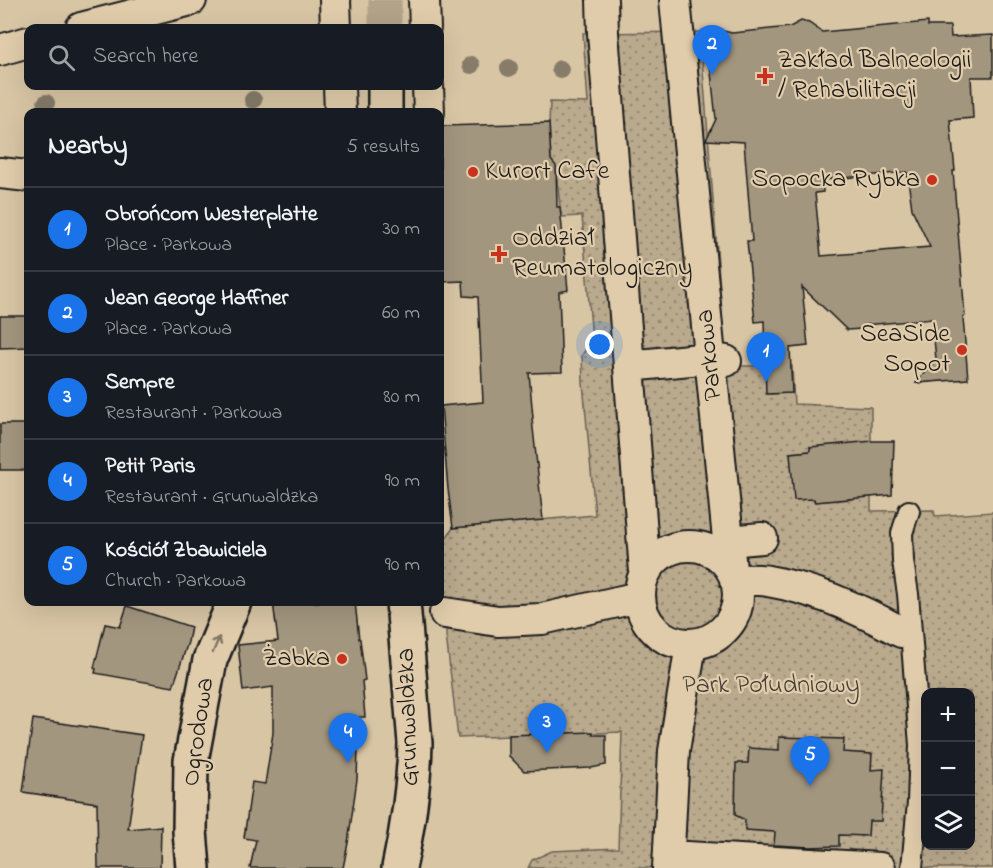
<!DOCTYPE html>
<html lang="en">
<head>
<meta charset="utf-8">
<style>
  body { margin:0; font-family:"Indie Flower",sans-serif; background:#20242c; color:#f1f3f6 }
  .controls { position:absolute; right:18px; bottom:18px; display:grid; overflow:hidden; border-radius:12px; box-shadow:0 6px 24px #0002 }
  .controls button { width:54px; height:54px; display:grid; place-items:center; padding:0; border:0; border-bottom:2px solid #363941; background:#171b24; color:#f1f3f6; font:30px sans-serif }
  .you { position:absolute; left:600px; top:345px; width:21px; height:21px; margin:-15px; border:4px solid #fff; border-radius:50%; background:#1a73e8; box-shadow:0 0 0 9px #1a73e833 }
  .badge { display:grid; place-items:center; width:39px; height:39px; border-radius:50%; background:#1a73e8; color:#fff; font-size:20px; font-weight:700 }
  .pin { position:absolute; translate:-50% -50px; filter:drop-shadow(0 2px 3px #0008) }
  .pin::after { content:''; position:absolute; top:32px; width:21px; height:18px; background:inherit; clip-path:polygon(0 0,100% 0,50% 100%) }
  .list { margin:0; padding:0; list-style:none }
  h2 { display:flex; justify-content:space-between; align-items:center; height:78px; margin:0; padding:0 24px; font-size:26px }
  h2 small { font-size:20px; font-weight:400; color:#9ea1a6 }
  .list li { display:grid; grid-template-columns:39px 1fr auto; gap:18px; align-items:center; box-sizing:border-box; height:84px; padding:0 24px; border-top:2px solid #363941 }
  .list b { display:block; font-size:22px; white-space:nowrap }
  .list p { margin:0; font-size:20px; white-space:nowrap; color:#9ea1a6 }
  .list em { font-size:20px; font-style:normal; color:#9ea1a6 }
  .icon { flex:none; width:33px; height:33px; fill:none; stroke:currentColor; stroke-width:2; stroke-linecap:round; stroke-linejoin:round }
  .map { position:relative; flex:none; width:993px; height:868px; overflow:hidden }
  .search { position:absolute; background:#171b24; box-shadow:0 6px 24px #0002; left:24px; top:24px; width:420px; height:66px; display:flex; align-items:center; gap:15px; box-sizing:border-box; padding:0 21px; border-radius:12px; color:#9ea1a6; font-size:22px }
  .panel { position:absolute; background:#171b24; box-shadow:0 6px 24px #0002; left:24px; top:108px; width:420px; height:498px; border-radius:12px }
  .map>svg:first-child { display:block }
  .green { fill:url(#green-dots); stroke:#6a6254; stroke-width:1.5; fill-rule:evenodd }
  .building { fill:#a3967f; stroke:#1c1c1c; stroke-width:1.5; fill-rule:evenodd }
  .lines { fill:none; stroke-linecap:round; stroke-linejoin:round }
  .tertiary-tunnel { stroke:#b2a389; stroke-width:33; stroke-dasharray:33 16; stroke-linecap:butt }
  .service-casing { stroke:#1c1c1c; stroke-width:24 }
  .pedestrian-casing { stroke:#1c1c1c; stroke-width:34 }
  .minor-casing { stroke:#1c1c1c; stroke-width:38 }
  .tertiary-casing { stroke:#1c1c1c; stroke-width:38 }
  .service { stroke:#e0ccaa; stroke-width:20 }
  .pedestrian { stroke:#e0ccaa; stroke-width:30 }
  .minor { stroke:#e0ccaa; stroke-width:33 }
  .tertiary { stroke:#e0ccaa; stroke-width:33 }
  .tree { fill:#867b69 }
  .oneway { stroke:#7e7463 }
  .poi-dot { fill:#c8321e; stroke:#e0ccaa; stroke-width:2 }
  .labels { text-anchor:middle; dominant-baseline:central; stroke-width:4.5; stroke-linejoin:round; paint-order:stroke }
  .poi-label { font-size:26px; fill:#1c1c1c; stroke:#e0ccaa; text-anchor:start }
  .street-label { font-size:26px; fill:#1c1c1c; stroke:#e0ccaa }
  .park-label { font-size:26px; fill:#433f38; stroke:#e0ccaa }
</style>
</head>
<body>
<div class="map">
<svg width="993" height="868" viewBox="0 0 993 868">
  <defs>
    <pattern id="green-dots" width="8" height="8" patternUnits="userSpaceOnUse" patternTransform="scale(1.5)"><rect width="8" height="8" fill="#b9a98d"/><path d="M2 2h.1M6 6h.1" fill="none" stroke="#968972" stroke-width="1.8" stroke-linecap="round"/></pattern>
  </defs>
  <rect width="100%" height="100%" fill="#d8c5a4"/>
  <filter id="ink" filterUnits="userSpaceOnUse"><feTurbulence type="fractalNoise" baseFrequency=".0167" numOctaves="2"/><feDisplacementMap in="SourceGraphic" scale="12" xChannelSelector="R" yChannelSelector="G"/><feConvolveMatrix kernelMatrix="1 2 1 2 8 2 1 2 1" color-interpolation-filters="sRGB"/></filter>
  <g filter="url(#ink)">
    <!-- green -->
    <path class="green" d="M 700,32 L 726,366 L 792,366 L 794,404 L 871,407 L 871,511 L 934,510 L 935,516 L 993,512 L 993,868 L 528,868 L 532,860 L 552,851 L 618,848 L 622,732 L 458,738 L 446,635 L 443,542 L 453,528 L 595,515 L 583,383 L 582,355 L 592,340 L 582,216 L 561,217 L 556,168 L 551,160 L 549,123 L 550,102 L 588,103 L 583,33 ZM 791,368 L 792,393 L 767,394 L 766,369 ZM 810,447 L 851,499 L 815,502 L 790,453 L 810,451 ZM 926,692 L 970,692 L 970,846 L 926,846 Z"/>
    <!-- building -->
    <path class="building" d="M 801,21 L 809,23 L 822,32 L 928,22 L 928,26 L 950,26 L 951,37 L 993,35 L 993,77 L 971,77 L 973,118 L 950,120 L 955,171 L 953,171 L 965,316 L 963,317 L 968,379 L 916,383 L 936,359 L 932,319 L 864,325 L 861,329 L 847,330 L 802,287 L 808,346 L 790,348 L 792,393 L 766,394 L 764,321 L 755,322 L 747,241 L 752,241 L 744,142 L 706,140 L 716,119 L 709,54 L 702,43 L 715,29 L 732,33 L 790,27 ZM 907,172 L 912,209 L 930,247 L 821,256 L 815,193 L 823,192 L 822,180 Z
      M 549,123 L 551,160 L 556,166 L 557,207 L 560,207 L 568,290 L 559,292 L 562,372 L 529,373 L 533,418 L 532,419 L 543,520 L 453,528 L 448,489 L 441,406 L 483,402 L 478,297 L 464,296 L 463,281 L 440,282 L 440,126 Z
      M 0,316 L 28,316 L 28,347 L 0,348 Z
      M 0,424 L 26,424 L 26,470 L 0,470 Z
      M 873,441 L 894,441 L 892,495 L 815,502 L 814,499 L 794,500 L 790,453 L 810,451 L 810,447 Z
      M 273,602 L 355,602 L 359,639 L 360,639 L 365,680 L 362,681 L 365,717 L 359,717 L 357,779 L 348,843 L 343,868 L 250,868 L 256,840 L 244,838 L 252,782 L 265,784 L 273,733 L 273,687 L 243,691 L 238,645 L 278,641 Z
      M 127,606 L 191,627 L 188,642 L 173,687 L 95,673 L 96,669 L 94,668 L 105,624 L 120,627 Z
      M 33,719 L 142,735 L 128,829 L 161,826 L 160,868 L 98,868 L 97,803 L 23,792 Z
      M 593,732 L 593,735 L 606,735 L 606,765 L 591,768 L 524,771 L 509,756 L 509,735 Z
      M 779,737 L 844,739 L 843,752 L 872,754 L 871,770 L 884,769 L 881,821 L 869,821 L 868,836 L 839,835 L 839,846 L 810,847 L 774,845 L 775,832 L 745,830 L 745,820 L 735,815 L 736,763 L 748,763 L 749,748 L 779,750 Z"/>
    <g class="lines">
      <!-- tertiary-tunnel -->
      <path class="tertiary-tunnel" d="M 385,28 L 385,0"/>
      <defs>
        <path id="service" d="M 909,511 L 902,533 L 903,561 L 908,594 L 920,745 L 918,802 L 912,868"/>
        <path id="pedestrian" d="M 335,0 L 336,28
          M 424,0 L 425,28
          M 602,0 L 603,33 L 645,572
          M 675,0 L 731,570
          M 81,28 L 191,0
          M 0,50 L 28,42
          M 339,86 L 340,112
          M 428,86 L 429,112
          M 0,173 L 28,176
          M 629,366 L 710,358 L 726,361
          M 728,541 L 762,538
          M640 595a49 49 0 1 1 98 0a49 49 0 1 1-98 0Z
          M 735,580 C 746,580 757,579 768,581 C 815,589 860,609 901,632
          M 445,613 L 498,621 L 542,619 L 639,597
          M 669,856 L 880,868
          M 668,868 L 674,751 L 691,644"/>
        <path id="minor" d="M 193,868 L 190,831 L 191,761 L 210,660 L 234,602"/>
        <path id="tertiary" d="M 385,86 L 385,112
          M 399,868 C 408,826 414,786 415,743 L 403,602"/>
      </defs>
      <!-- service casing -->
      <use href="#service" class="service-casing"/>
      <!-- pedestrian casing -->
      <use href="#pedestrian" class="pedestrian-casing"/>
      <!-- minor casing -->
      <use href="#minor" class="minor-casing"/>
      <!-- tertiary casing -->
      <use href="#tertiary" class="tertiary-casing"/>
      <!-- service -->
      <use href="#service" class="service"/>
      <!-- pedestrian -->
      <use href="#pedestrian" class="pedestrian"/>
      <!-- minor -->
      <use href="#minor" class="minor"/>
      <!-- tertiary -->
      <use href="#tertiary" class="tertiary"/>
    </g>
    <!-- trees -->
    <g class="tree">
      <circle cx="471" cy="65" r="9"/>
      <circle cx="509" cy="68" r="9"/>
      <circle cx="560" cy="69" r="9"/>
      <circle cx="253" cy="100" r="9"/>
      <circle cx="46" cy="103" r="9"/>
    </g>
    <!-- one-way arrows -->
    <defs><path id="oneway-shaft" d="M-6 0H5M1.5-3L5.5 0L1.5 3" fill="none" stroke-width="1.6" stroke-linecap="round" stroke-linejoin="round" transform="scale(1.5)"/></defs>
    <use class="oneway" href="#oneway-shaft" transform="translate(216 645) rotate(-68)"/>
  </g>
  <!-- markers -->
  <g class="poi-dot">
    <path d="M762 67h6v6h6v6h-6v6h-6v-6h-6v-6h6z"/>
    <circle cx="473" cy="172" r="6"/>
    <circle cx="932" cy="180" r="6"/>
    <path d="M496 245h6v6h6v6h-6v6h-6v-6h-6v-6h6z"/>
    <circle cx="962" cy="350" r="6"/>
    <circle cx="342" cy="659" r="6"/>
  </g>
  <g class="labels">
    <!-- poi labels -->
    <g class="poi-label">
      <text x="778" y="61">Zakład Balneologii<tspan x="778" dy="30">/ Rehabilitacji</tspan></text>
      <text x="485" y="172">Kurort Cafe</text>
      <text x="920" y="180" text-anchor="end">Sopocka Rybka</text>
      <text x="512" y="239">Oddział<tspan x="512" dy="30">Reumatologiczny</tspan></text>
      <text x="950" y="335" text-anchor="end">SeaSide<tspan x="950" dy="30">Sopot</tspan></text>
      <text x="330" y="659" text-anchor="end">Żabka</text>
    </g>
    <!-- street labels -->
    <g class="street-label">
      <text transform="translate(710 355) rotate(-96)">Parkowa</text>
      <text transform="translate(409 717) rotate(-92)">Grunwaldzka</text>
      <text transform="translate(199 732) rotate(-82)">Ogrodowa</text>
    </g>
    <!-- park labels -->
    <g class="park-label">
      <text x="771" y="686">Park Południowy</text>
    </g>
  </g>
</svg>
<div class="controls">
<button>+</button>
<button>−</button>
<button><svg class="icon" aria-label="layers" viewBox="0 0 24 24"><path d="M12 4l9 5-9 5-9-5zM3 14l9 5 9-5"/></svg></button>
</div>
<div class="you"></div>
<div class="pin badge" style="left:766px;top:382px">1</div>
<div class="pin badge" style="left:712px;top:75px">2</div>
<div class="pin badge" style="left:547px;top:753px">3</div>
<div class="pin badge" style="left:348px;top:763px">4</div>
<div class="pin badge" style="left:810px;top:786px">5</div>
<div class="search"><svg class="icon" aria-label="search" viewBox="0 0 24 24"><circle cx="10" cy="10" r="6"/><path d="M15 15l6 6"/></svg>Search here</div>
<section class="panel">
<h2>Nearby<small>5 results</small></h2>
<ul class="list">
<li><span class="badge">1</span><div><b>Obrońcom Westerplatte</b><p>Place · Parkowa</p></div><em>30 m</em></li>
<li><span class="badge">2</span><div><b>Jean George Haffner</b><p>Place · Parkowa</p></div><em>60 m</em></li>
<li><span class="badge">3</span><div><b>Sempre</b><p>Restaurant · Parkowa</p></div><em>80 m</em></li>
<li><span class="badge">4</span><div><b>Petit Paris</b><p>Restaurant · Grunwaldzka</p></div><em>90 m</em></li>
<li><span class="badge">5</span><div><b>Kościół Zbawiciela</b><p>Church · Parkowa</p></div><em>90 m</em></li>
</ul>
</section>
</div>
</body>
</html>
